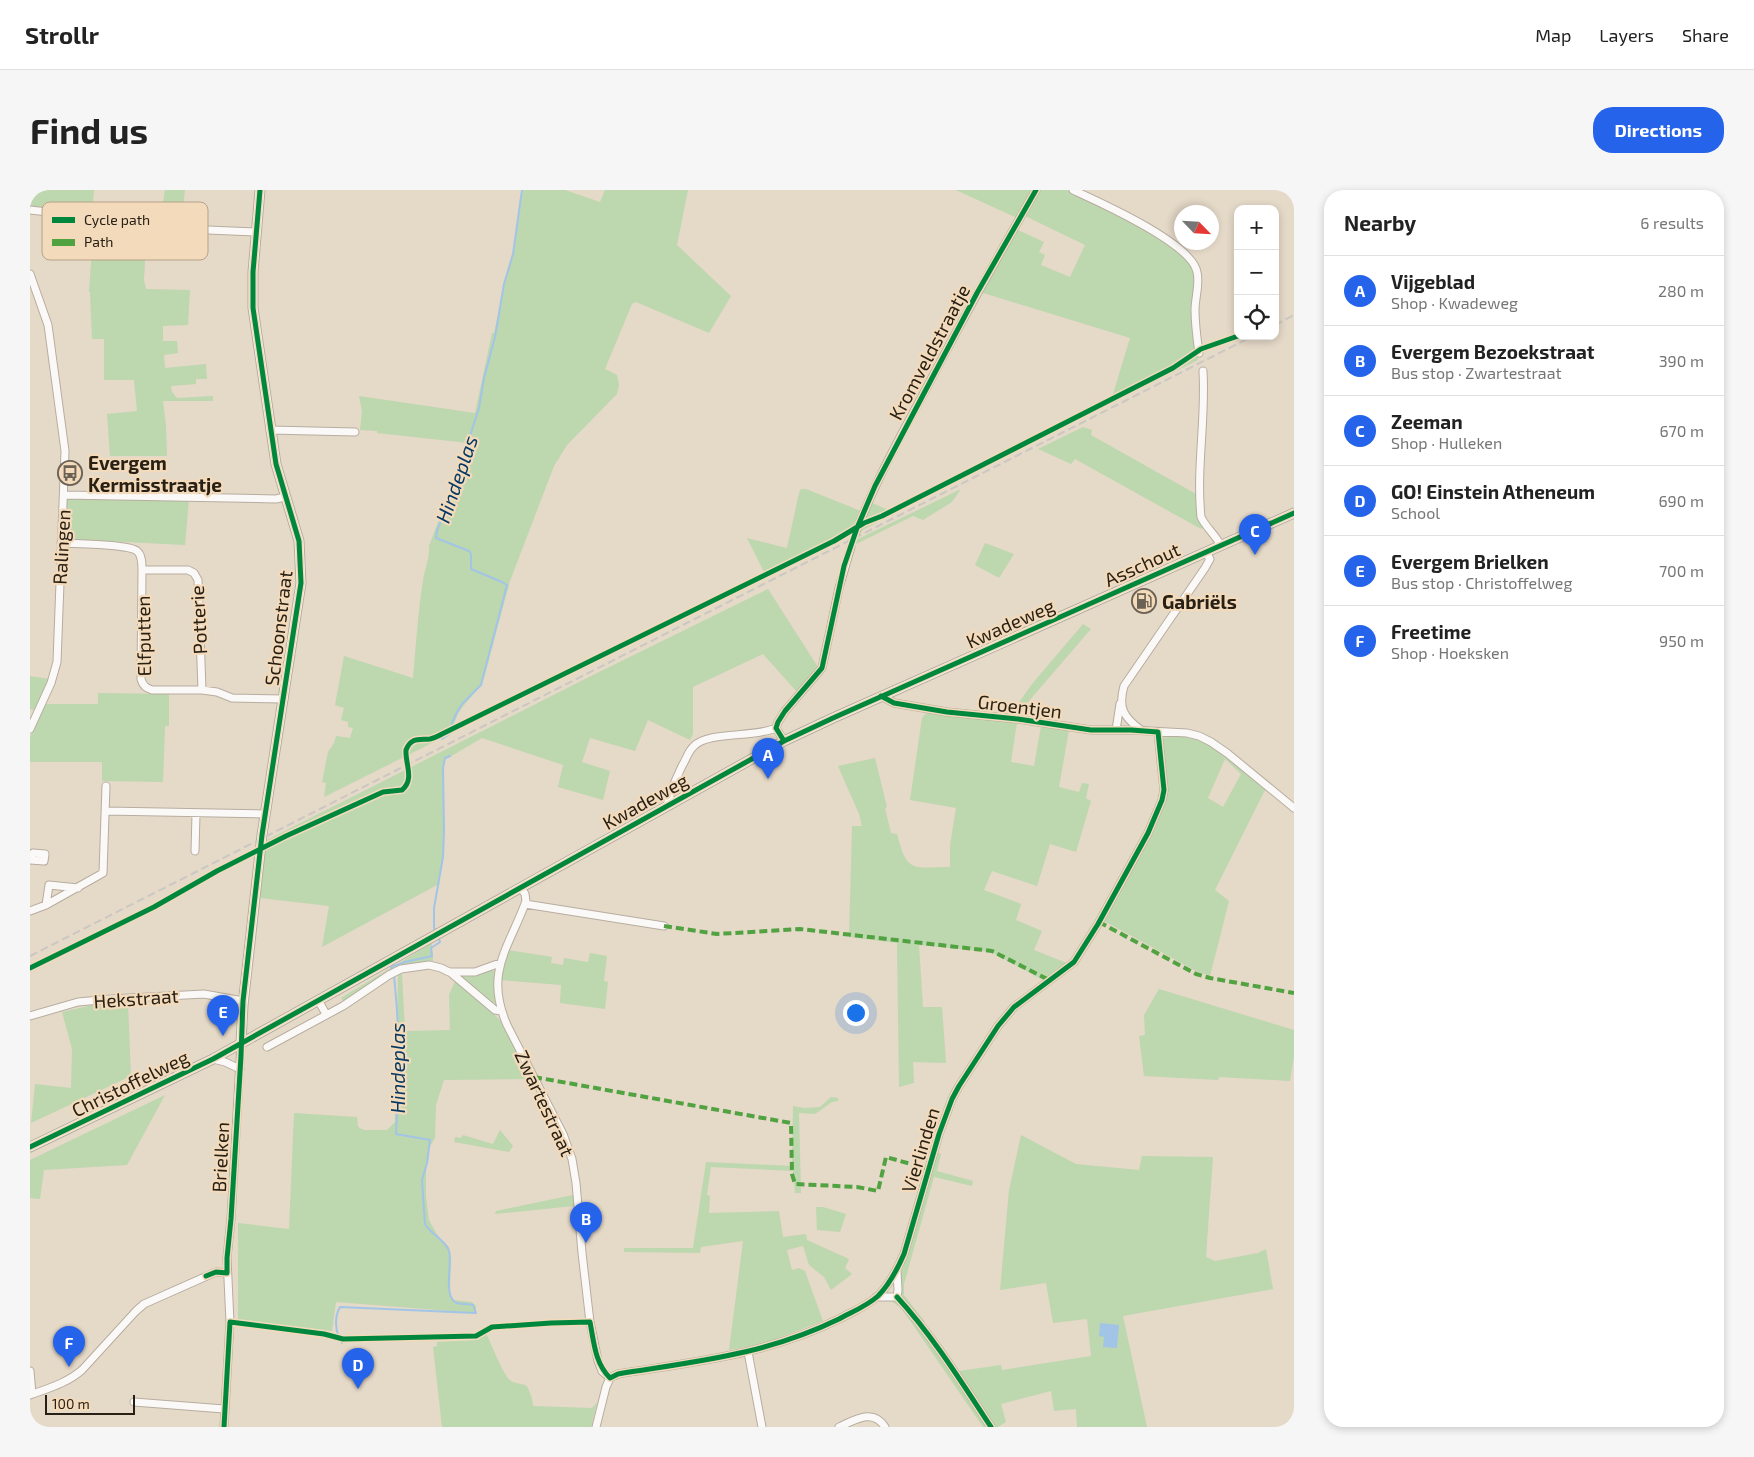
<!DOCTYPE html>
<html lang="en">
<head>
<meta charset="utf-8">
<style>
  body { margin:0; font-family:"Exo 2",sans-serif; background:#f6f6f6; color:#222 }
  .controls { position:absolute; right:15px; top:15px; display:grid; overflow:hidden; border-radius:10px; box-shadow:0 2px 8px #0003 }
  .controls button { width:45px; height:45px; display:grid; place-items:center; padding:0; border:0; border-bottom:1px solid #e0e0e0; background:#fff; color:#222; font:25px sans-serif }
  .compass { position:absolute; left:1144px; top:15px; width:45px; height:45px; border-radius:50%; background:#fff; box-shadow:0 2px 8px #0003; rotate:115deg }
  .scale { position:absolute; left:15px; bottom:12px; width:90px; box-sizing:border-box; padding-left:5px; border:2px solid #292015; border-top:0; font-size:14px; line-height:18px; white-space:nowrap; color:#292015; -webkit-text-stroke:4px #f2dabb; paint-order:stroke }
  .you { position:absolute; left:825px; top:822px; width:18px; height:18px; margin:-12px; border:4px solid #fff; border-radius:50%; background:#1a73e8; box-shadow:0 0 0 8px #1a73e833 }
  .badge { display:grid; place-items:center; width:32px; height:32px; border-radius:50%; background:#2563eb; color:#fff; font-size:16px; font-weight:700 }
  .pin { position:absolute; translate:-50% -41px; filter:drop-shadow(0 1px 2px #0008) }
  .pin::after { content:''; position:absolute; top:26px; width:18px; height:15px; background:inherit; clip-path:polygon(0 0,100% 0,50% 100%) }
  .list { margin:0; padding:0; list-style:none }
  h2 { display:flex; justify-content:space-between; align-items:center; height:65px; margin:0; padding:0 20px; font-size:21px }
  h2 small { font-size:16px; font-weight:400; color:#767676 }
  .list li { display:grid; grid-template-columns:32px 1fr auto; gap:15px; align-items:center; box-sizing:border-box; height:70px; padding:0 20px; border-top:1px solid #e0e0e0 }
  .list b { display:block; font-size:19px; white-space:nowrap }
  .list p { margin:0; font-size:16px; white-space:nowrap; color:#767676 }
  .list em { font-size:16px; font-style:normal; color:#767676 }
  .icon { flex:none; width:28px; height:28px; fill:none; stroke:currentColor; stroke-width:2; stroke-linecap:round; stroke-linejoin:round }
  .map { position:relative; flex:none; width:1264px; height:1237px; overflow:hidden; border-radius:20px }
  header { display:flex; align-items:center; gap:30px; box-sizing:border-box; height:70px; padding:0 25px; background:#fff; border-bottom:1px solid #e0e0e0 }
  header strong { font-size:24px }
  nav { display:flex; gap:28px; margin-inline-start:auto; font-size:18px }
  .intro { display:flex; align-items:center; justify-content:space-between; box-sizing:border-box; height:120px; padding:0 30px }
  h1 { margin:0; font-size:35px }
  .button { padding:12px 22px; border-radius:20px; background:#2563eb; color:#fff; font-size:18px; font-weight:700 }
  main { display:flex; gap:30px; padding:0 30px }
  aside { flex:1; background:#fff; border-radius:20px; box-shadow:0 2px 8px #0003 }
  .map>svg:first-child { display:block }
  .green { fill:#bdd7af; fill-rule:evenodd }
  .water { fill:#a2c5e7 }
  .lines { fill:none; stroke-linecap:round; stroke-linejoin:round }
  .stream { stroke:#a2c5e7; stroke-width:2 }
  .minor-casing { stroke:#b7ada0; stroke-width:9 }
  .tertiary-casing { stroke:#b7ada0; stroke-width:11 }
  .secondary-casing { stroke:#b7ada0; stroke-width:11 }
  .minor { stroke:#fbf9f7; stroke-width:7 }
  .tertiary { stroke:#fbf9f7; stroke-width:9 }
  .secondary { stroke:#fbf9f7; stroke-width:9 }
  .rail { stroke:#cbc7c2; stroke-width:2; stroke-dasharray:8 4; stroke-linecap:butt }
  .quiet { stroke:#51a240; stroke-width:4; stroke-dasharray:8 4; stroke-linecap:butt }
  .cycleway-casing { stroke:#f2dabb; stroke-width:8 }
  .cycleway { stroke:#00873e; stroke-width:5 }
  .labels { text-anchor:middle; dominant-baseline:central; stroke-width:4.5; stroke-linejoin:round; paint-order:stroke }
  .street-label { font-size:19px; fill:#292015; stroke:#f2dabb }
  .poi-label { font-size:19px; font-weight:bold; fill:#292015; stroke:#f2dabb; text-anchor:start }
  .water-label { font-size:20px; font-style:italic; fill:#053a66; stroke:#f2dabb }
  .key { fill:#f2dabb; stroke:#b6a289; stroke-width:1 }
  .key-label { font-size:14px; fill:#292015 }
</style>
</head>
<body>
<header>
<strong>Strollr</strong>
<nav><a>Map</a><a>Layers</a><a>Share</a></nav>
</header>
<div class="intro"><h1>Find us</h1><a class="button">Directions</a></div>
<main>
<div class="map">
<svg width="1264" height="1237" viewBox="0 0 1264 1237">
  <rect width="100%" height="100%" fill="#e5d9c8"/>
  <!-- green -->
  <path class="green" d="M 0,0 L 64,0 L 62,23 L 0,17 Z
    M 135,0 L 155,0 L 151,35 L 130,33 Z
    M 493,0 L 535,0 L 570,12 L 575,0 L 658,0 L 647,55 L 701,106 L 679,143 L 606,112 L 602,114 L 575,179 L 587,185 L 589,195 L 587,204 L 537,255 L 524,276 L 480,391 L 454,488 C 442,512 427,514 422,543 L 294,607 L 296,593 L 292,592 L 298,562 L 304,553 L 306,546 L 320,548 L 323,538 L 318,537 L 318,532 L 311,530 L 314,518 L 305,515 L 314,466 L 383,488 C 386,455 388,422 393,390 C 395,378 400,368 399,356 L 438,253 L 347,243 L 347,241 L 330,240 L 332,221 L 329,206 L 445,223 L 462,143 L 464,143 L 475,92 L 483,62 Z
    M 926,0 L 1003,0 L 987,28 Z
    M 1008,0 L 1037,0 L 1110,34 L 1141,56 L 1157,69 L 1165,83 L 1165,142 L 1168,170 L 1080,214 L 1100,148 L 950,102 L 985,41 L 988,40 L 1014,52 L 1009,62 L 1015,65 L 1011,75 L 1040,87 L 1055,55 L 993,25 Z
    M 64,30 L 80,32 L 77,67 L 92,68 L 96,33 L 117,36 L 114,90 L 116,99 L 160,100 L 158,135 L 133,136 L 133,151 L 147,151 L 148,163 L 134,165 L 135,178 L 176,174 L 177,189 L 166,189 L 166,194 L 141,196 L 142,202 L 147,208 L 183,206 L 183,211 L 133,211 L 136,236 L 137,266 L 80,266 L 77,224 L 107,221 L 104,190 L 74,190 L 74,149 L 62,149 L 60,102 L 59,102 Z
    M 1053,237 L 1062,240 L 1061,245 L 1166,304 L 1170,331 L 1173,337 L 1171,339 L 1045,269 L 1041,274 L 1008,259 Z
    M 771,299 L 776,299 L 831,321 L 822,343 L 736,386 L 717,348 L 757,358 L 769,303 Z
    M 931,299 L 922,312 L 893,330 L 883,326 L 824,355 L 826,350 Z
    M 41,308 L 159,309 L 155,355 L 34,349 L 37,309 Z
    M 840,312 L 865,323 L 829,342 Z
    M 955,353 L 984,364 L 969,388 L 945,375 Z
    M 738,399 L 788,477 L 767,502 L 733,464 L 663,497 L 663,544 L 660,550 L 618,530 L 605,561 L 560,548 L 552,572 L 580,581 L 573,610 L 528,597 L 533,575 L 452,548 L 413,571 L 414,652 L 409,694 L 292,757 L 299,716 L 230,708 L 235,651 L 559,487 Z
    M 1053,434 L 1061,439 L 998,512 L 989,526 L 983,521 L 1002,494 Z
    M 0,486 L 19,489 L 5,520 L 0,519 Z
    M 68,503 L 139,504 L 139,536 L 135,536 L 133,592 L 72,591 L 72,572 L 0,572 L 0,547 L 15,514 L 68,514 Z
    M 896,523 L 987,532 L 981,572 L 1004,576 L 1011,536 L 1039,540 L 1029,597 L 1049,602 L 1052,593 L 1059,594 L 1056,608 L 1061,611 L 1046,662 L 1020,654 L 1007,696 L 962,681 L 954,700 L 991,714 L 986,730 L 1012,741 L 1004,760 L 1039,774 L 1015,791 L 961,762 L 889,755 L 893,817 L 912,817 L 916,873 L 883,872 L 884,893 L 869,897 L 867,753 L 819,747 L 822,636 L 832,636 L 829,624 L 808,576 L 845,568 L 857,617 L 855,618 L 861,643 L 867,644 C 877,684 883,677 920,677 L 920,655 L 926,618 L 880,610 L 892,528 Z
    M 1147,546 L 1160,547 L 1179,553 L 1238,598 L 1234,602 L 1185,700 L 1199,711 L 1180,786 L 1168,782 L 1074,731 L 1124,637 L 1136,606 L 1137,595 L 1131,548 ZM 1195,569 L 1211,584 L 1193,617 L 1178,608 Z
    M 402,753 L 403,771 L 399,774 L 376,776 L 314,812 L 311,808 Z
    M 478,760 L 522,767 L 521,773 L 533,775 L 534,768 L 558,772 L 560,763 L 577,766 L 574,791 L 578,792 L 575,819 L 530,813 L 531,795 L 470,790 L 470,782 Z
    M 461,779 L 465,782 L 464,797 L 465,812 L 463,814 L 427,786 Z
    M 368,784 L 372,784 L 375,841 L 420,840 L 419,805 L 426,789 L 469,829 L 474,836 L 500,889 L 414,890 L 406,915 L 405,948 L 399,958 L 396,979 L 396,1006 L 399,1030 L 409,1048 L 419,1057 L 421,1068 L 420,1105 L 423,1110 L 442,1112 L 446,1116 L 446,1123 L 306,1112 L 302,1141 L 208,1130 L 208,1033 L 259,1039 L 264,923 L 327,927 L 328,937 L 334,940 L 357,940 L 365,932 Z
    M 1129,799 L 1264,840 L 1264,866 L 1260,891 L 1189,887 L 1188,890 L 1114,886 L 1109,846 L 1115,845 L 1114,825 Z
    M 98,813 L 101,886 L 1,933 L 5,894 L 41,898 L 42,859 L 32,822 L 63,815 Z
    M 135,905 L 97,975 L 14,980 L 10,1009 L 0,1008 L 0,970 Z
    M 801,907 L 808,908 L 808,911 L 802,912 L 785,924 L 769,923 L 771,1003 L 765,1003 L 763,981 L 681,977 L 677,1005 L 680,1006 L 679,1023 L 749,1021 L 753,1047 L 776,1044 L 777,1050 L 819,1069 L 815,1078 L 822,1084 L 801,1100 L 794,1087 L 779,1075 L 773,1056 L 757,1060 L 762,1080 L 769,1078 L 775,1081 L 793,1131 L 733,1154 L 699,1160 L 713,1051 L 671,1057 L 670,1063 L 594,1062 L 594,1058 L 663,1058 L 676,972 L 762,976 L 763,916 L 774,918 L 790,917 Z
    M 470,940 L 483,956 L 479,962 L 424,952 L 425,947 L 431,948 L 433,945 L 463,954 Z
    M 991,945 L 1046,974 L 1109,980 L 1112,966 L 1183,967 L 1176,1067 L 1185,1071 L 1228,1063 L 1236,1059 L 1243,1099 L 1093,1126 L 1117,1237 L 1047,1237 L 1046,1219 L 1024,1221 L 1021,1201 L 971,1214 L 976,1232 L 968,1237 L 953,1237 L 881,1132 L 871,1118 L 860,1110 L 866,1110 L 906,1159 L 911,1154 L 929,1181 L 971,1175 L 972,1180 L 1061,1166 L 1057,1129 L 1023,1133 L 1016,1093 L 970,1100 L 979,1000 Z
    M 906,962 L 911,964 L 907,981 L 943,991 L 942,996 L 904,987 L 874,1094 L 874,1105 L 895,1132 L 891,1133 C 877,1115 870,1110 870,1087 Z
    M 543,1005 L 544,1016 L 465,1024 L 466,1021 Z
    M 786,1017 L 793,1017 L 816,1024 L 810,1042 L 787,1040 Z
    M 455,1141 C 460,1151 474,1187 481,1191 C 486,1194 492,1193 497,1196 L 502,1208 L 503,1216 L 562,1218 L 567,1212 L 561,1237 L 412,1237 L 403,1157 L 407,1156 L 407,1152 L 448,1150 Z"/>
  <!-- water -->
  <path class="water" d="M 1070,1133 L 1089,1135 L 1087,1158 L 1073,1157 L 1074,1147 L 1069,1146 Z"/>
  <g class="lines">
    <!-- stream -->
    <path class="stream" d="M 412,549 L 421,543 L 422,533 L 427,522 L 432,514 L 451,495 L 477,395 L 472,392 L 441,379 L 441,364 L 439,361 L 406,348 L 407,341 L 439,259 L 438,252 L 449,218 L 454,188 L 465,147 L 474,94 L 483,64 L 492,0
      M 406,742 L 404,738 L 404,718 L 413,667 L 414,641 L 413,578 L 415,568 L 420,566
      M 362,781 L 361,777 L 375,772 L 402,766 L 401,758 L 410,752 L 408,746
      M 312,1153 C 305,1143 304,1127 310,1117 L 446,1123 L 443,1115 C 437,1113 432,1115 427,1113 C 412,1108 423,1072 419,1061 C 415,1049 401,1045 395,1034 L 392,990 L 397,973 L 400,950 L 366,944 L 369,870 L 367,820 L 364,785"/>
    <defs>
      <path id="minor" d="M 1043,0 C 1069,12 1162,53 1167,82 C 1170,94 1165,108 1165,120 C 1165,135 1167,149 1169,163
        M 0,20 L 114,33 L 154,39 L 225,42
        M 0,84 L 18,135 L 35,261 L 27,472 L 21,493 L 0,539
        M 1173,181 C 1176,230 1166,278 1171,327 C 1176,338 1186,345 1191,356
        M 240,240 L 325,242
        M 34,305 L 246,309 L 255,307
        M 826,342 C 845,292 871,245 896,199 C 931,132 968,66 1006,0
        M 31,353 C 45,354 98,354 107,361 C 112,365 112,373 112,380 L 111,489 C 113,496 116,498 122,500 L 172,500 L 187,502 L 202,508 L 254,509
        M 112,380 L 158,380 L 164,383 L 168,390 L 172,500
        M 851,506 L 864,513 L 917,522 L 988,529 L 1061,540 L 1101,540 L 1157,543 L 1169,546 L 1181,552 L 1197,563 L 1264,618
        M 1086,540 L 1090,514
        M 1111,540 C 1093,527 1088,517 1094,496 L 1175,378 L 1180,369 L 1176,363
        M 754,551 L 746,538 L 748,532 L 755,521 L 792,478 L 809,398 L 821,357
        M 637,616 C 640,601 646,589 652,576 C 656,570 658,561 664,556 C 679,541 724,548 746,538
        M 76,621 L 235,624
        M 165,661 L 166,624
        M 0,669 L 3,663 L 15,664 L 14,671 L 0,670
        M 491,698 L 495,704 L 496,711 C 479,758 454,782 477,835 L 533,944 L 542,969 L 546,993 L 552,1063 L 560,1132 L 568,1171 L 572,1181 L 580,1188
        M 495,714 L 634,736
        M 16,715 L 19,695 L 48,698
        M 0,721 L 16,715 L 73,683 L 76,596
        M 420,782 L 465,820 L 471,821
        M 288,810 L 296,824
        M 0,826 L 48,812 L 81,809 L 174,804 L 213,811
        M 237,857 L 313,816 L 359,785 L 371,779 L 399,775 L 411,778 L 419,782 L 445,782 L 470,773
        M 183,869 L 195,872 L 210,879
        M 846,1107 L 867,1107
        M 867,1107 C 903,1146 932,1193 961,1237
        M 867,1107 L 868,1100 L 867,1081
        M 718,1162 L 732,1237
        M 0,1181 L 2,1204
        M 580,1188 L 588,1184 C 668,1171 735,1165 809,1129 C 822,1122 837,1116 848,1106 C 860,1094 867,1080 874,1064 L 909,944 L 922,909 L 929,896 L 968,836 L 984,817 L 1044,772 L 1068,734 L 1118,643 L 1132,610 L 1134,600 L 1128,542
        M 0,1205 C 19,1198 37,1193 52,1180 L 106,1121 L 114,1114 L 186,1082 L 197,1083
        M 104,1212 L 194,1219
        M 194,1237 L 200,1132 L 197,1068 L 201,1029 L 211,853
        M 566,1237 L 576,1197 L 580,1188
        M 809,1237 C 825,1230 843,1218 855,1237"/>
      <path id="tertiary" d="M 211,853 L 213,815 L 232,645 L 271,393 L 269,351 L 246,274 L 223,118 L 223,82 L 230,0"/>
      <path id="secondary" d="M 0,957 L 183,869 L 754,551 L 803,528 L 1264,323"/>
    </defs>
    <!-- minor casing -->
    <use href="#minor" class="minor-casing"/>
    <!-- tertiary casing -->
    <use href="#tertiary" class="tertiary-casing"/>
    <!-- secondary casing -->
    <use href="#secondary" class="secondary-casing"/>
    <!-- minor -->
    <use href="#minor" class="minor"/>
    <!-- tertiary -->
    <use href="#tertiary" class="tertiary"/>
    <!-- secondary -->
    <use href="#secondary" class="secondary"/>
    <!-- rail -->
    <path class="rail" d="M 1245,135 L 1264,125
      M 0,766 L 1223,146"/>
    <!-- quiet -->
    <path class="quiet" d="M 1069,732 L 1166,784 L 1180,788 L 1264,803
      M 634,736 L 687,744 L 770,739 L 962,761 L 1021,791
      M 504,887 L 761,933 L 762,984 L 765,994 L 827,997 L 848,1001 L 856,967 L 899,979"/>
    <defs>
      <path id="cycleway" d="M 754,551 L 746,538 L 748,532 L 755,521 L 792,478 L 814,376 L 827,338 L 845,296 L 947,103 L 1006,0
        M 0,778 L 124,717 L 187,681 L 256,646 L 353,602 L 372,600 C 385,589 375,574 376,560 C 381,547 389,550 400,549 C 405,548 408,546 412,544 L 804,351 L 834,333 L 852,326 L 1143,178 L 1171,159 L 1208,146
        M 0,957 L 183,869 L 754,551 L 803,528 L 1264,323
        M 176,1086 L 186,1082 L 197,1083 L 197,1068 L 201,1029 L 211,866 L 213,811 L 232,645 L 271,393 L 269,351 L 246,274 L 223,118 L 223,82 L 230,0
        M 867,1107 C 903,1146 932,1193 961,1237
        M 194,1237 L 200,1132 L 294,1144 L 313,1149 L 446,1146 L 462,1137 L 521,1133 L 560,1132 C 564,1153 565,1173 580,1188 L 588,1184 C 668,1171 735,1165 809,1129 C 822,1122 837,1116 848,1106 C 860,1094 867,1080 874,1064 L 909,944 L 922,909 L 929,896 L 968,836 L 984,817 L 1044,772 L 1068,734 L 1118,643 L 1132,610 L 1134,600 L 1128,542 L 1101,540 L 1061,540 L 988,529 L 917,522 L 864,513 L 851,506"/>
    </defs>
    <!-- cycleway casing -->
    <use href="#cycleway" class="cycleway-casing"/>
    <!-- cycleway -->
    <use href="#cycleway" class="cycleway"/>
  </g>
  <!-- icons -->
  <defs>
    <symbol id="bus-ring" viewBox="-11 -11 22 22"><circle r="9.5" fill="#f2dabb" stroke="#6b6154" stroke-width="1.5"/><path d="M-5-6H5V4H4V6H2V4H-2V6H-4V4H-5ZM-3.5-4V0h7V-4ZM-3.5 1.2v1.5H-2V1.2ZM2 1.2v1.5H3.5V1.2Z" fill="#6b6154"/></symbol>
    <symbol id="fuel-ring" viewBox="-11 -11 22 22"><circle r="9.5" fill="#f2dabb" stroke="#6b6154" stroke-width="1.5"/><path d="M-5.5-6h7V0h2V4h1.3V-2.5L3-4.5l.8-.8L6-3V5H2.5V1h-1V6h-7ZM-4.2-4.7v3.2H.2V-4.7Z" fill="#6b6154"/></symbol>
  </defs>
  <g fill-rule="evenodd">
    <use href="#bus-ring" x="26" y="269" width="28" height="28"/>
    <use href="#fuel-ring" x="1100" y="397" width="28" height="28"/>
  </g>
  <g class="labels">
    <!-- street labels -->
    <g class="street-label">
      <text transform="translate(899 162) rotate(-62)">Kromveldstraatje</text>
      <text transform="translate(31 357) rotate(-87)">Ralingen</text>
      <text transform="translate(1112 374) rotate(-24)">Asschout</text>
      <text transform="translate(168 430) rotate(-93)">Potterie</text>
      <text transform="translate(980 433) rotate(-24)">Kwadeweg</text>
      <text transform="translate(248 438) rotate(-83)">Schoonstraat</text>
      <text transform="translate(113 446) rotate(-91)">Elfputten</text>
      <text transform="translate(990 516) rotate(7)">Groentjen</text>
      <text transform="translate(615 611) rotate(-29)">Kwadeweg</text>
      <text transform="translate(106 808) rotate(-4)">Hekstraat</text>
      <text transform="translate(100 893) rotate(-26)">Christoffelweg</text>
      <text transform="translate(515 913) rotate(65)">Zwartestraat</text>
      <text transform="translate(890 960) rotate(-73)">Vierlinden</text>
      <text transform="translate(190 967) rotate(-87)">Brielken</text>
    </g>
    <!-- poi labels -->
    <g class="poi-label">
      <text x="58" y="272">Evergem<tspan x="58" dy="22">Kermisstraatje</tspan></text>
      <text x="1132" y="411">Gabriëls</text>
    </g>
    <!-- water labels -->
    <g class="water-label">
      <text transform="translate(426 289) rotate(-71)">Hindeplas</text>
      <text transform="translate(367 878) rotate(-90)">Hindeplas</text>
    </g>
  </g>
  <!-- legend -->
  <rect x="12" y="12" width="166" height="58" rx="8" class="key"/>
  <rect x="22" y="27" width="23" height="6" fill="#00873e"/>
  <rect x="22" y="49" width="23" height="7" fill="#51a240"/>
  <g class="key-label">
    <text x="54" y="35">Cycle path</text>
    <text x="54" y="57">Path</text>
  </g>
</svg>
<div class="controls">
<button>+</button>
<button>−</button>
<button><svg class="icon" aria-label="locate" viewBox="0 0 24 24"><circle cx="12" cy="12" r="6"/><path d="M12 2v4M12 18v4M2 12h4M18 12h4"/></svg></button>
</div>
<svg class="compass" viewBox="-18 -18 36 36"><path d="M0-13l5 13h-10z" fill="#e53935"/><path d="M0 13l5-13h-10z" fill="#767676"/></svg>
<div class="scale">100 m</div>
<div class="you"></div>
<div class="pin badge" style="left:738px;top:589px">A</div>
<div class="pin badge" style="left:556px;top:1053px">B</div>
<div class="pin badge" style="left:1225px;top:365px">C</div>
<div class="pin badge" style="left:328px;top:1199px">D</div>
<div class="pin badge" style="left:193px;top:846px">E</div>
<div class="pin badge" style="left:39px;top:1177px">F</div>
</div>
<aside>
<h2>Nearby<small>6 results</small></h2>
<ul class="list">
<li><span class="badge">A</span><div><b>Vijgeblad</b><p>Shop · Kwadeweg</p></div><em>280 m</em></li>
<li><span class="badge">B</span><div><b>Evergem Bezoekstraat</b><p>Bus stop · Zwartestraat</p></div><em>390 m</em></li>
<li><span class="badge">C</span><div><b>Zeeman</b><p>Shop · Hulleken</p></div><em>670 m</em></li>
<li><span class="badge">D</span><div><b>GO! Einstein Atheneum</b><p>School</p></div><em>690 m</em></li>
<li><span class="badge">E</span><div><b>Evergem Brielken</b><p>Bus stop · Christoffelweg</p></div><em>700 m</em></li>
<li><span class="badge">F</span><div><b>Freetime</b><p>Shop · Hoeksken</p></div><em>950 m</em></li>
</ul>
</aside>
</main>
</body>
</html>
